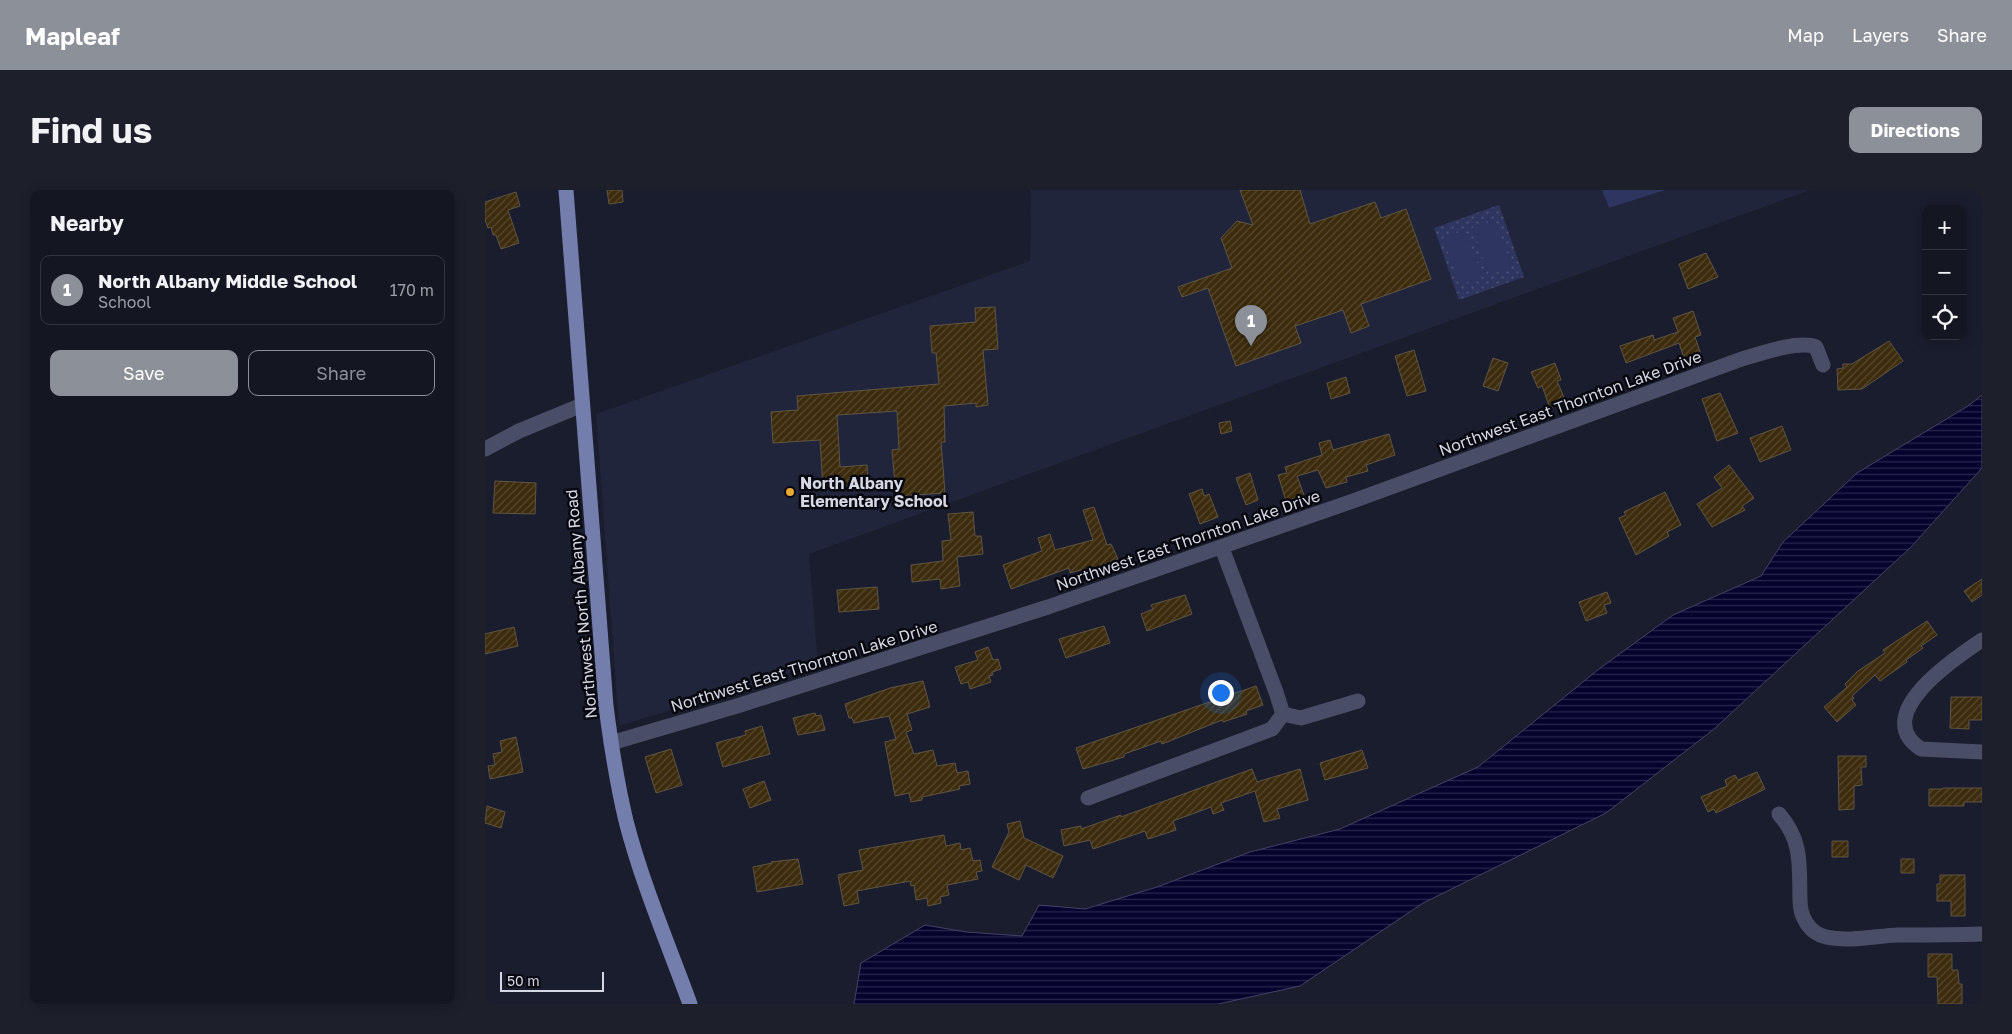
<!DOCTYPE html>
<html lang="en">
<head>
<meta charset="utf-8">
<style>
  body { margin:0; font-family:"Golos Text",sans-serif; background:#1d1f2a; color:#f1f3f6 }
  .controls { position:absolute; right:15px; top:15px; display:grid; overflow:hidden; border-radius:10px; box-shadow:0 2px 12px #0003 }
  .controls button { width:45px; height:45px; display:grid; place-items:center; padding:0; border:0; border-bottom:1px solid #333540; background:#141622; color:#f1f3f6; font:25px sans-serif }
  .scale { position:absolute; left:15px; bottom:12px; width:104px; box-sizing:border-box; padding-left:5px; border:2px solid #d5d8e3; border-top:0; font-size:14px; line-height:18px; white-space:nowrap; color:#d5d8e3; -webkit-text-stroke:4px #07080f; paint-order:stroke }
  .you { position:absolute; left:735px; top:502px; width:18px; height:18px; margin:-12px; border:4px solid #fff; border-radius:50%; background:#1a73e8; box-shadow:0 0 0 8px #1a73e833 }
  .badge { display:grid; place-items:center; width:32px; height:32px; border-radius:50%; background:#8c9099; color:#fff; font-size:16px; font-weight:700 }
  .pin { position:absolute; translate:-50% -41px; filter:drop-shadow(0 1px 2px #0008) }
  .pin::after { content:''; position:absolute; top:26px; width:18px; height:15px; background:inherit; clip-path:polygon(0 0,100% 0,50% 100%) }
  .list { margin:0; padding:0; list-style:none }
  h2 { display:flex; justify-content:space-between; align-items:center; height:65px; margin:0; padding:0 20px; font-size:21px }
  h2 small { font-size:16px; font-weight:400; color:#9d9fa5 }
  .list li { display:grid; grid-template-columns:32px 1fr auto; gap:15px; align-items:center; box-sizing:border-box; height:70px; margin:0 10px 10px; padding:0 10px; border:1px solid #333540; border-radius:10px }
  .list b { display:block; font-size:19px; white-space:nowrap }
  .list p { margin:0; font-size:16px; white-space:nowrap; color:#9d9fa5 }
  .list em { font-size:16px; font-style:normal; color:#9d9fa5 }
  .actions { display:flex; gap:10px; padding:15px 20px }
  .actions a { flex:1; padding:11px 0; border:1px solid #8c9099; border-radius:10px; text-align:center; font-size:18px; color:#8c9099 }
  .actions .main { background:#8c9099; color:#fff }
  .icon { flex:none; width:28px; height:28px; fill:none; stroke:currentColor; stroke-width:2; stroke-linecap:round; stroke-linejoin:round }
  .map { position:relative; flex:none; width:1497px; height:814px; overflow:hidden; border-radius:10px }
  header { display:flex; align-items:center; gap:30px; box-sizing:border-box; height:70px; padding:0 25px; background:#8c9099; color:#fff }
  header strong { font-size:24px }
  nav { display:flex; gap:28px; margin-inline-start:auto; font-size:18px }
  .intro { display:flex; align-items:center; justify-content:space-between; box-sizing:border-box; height:120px; padding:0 30px }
  h1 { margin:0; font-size:35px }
  .button { padding:12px 22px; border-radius:10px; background:#8c9099; color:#fff; font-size:18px; font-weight:700 }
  main { display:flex; gap:30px; padding:0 30px }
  aside { flex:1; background:#141622; border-radius:10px; box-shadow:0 2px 12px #0003 }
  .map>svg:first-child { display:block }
  .built { fill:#21253b }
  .grass { fill:url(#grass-dots) }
  .garden { fill:#2e355f }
  .water { fill:url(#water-rules); stroke:#434264 }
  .building { fill:url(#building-hatch); stroke:#605543 }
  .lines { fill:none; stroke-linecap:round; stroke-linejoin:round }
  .minor { stroke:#494e66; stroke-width:15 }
  .major { stroke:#747ead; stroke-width:15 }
  .poi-dot { fill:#e8ab37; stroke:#07080f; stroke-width:2 }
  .labels { text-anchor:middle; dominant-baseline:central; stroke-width:5; stroke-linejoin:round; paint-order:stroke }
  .street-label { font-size:16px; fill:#d5d8e3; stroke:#07080f }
  .poi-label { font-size:16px; font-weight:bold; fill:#d5d8e3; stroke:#07080f; text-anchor:start }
</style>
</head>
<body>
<header>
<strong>Mapleaf</strong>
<nav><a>Map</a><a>Layers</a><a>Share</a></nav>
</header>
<div class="intro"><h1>Find us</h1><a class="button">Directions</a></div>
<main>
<aside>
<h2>Nearby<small></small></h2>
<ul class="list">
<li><span class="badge">1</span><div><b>North Albany Middle School</b><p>School</p></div><em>170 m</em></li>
</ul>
<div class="actions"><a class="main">Save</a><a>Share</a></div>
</aside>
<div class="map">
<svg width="1497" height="814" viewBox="0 0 1497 814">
  <defs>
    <pattern id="grass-dots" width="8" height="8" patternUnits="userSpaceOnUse" patternTransform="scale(1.25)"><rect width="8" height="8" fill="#2e355f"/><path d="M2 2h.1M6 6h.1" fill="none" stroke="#4b5276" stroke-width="1.8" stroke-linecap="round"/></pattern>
    <pattern id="water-rules" width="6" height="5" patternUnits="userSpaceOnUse" patternTransform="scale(1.25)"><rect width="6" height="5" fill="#05022e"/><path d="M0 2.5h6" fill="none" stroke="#29264c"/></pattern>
    <pattern id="building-hatch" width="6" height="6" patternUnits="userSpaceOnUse" patternTransform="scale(1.25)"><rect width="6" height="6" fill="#3c2b0c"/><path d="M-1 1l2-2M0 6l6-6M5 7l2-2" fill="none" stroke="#57492f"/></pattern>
  </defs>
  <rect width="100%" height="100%" fill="#1a1d2d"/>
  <!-- built -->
  <path class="built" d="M 546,0 L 1325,0 L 324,364 L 333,474 L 134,536 L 111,224 L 545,71 Z"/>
  <!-- grass -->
  <path class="grass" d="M 1014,15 L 1039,87 L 974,110 L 949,38 Z"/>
  <!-- garden -->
  <path class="garden" d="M 1117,0 L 1180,0 L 1124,18 Z
    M 1010,30 L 1027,77 L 1004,85 L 987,38 Z
    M 980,40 L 998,87 L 975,95 L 958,48 Z"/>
  <!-- water -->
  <path class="water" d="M 1497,205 L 1497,278 L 1426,357 L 1229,539 L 1121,623 L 938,713 L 815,796 L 733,814 L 369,814 L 376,773 L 440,735 L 481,742 L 537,746 L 554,715 L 600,719 L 672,697 L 765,662 L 855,639 L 993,577 L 1114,479 L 1188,425 L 1276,386 L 1298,352 L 1372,283 L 1483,216 Z"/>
  <!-- building -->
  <path class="building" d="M 122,0 L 137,0 L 138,12 L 124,14 Z
    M 755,0 L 815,0 L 825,34 L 890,12 L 896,28 L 921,19 L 946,89 L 876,114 L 884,136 L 866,143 L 858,120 L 810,136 L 816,153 L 751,176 L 723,98 L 697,107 L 693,97 L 747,78 L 736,48 L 752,31 L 768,35 Z
    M 31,2 L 35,16 L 23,20 L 34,53 L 16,59 L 11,45 L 8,45 L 6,37 L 3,38 L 0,30 L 0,12 Z
    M 1221,63 L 1233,87 L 1203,99 L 1194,74 Z
    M 510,117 L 513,159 L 498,160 L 503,215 L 491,217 L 491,213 L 459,216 L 460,252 L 456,252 L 460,303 L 411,306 L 407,260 L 414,259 L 412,221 L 352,225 L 355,277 L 382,275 L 383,294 L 338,298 L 335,250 L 288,253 L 286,222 L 313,220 L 312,206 L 454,194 L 451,163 L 447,163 L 445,136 L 491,132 L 490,118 Z
    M 1208,121 L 1216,145 L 1210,147 L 1215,162 L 1199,168 L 1194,153 L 1141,173 L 1135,156 L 1168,145 L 1169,150 L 1193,142 L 1188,128 Z
    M 1404,151 L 1418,171 L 1377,199 L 1353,200 L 1352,179 L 1358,178 L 1358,174 L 1367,174 Z
    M 929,160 L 941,201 L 922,206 L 910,166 Z
    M 1008,168 L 1023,173 L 1013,201 L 998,196 Z
    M 1070,173 L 1076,190 L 1072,191 L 1081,212 L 1065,218 L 1057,196 L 1053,198 L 1046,182 Z
    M 861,187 L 865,203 L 846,209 L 842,193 Z
    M 1235,203 L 1253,243 L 1232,251 L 1217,209 Z
    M 745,231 L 747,241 L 736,244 L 734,233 Z
    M 1297,236 L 1306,260 L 1275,272 L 1265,248 Z
    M 904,244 L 910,265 L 881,275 L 883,281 L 861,287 L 862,292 L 841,298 L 833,280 L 812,286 L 819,305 L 801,311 L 793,285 L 802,283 L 800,277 L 837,265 L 834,253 L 845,250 L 848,260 Z
    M 1244,275 L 1269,308 L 1257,316 L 1260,320 L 1227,337 L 1212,314 L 1237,298 L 1229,287 Z
    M 765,283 L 773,310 L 761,315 L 751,288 Z
    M 10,291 L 51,293 L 50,324 L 8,323 Z
    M 717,299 L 719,306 L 724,304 L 733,327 L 715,334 L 704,304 Z
    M 1180,302 L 1196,335 L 1182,342 L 1184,346 L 1151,365 L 1134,328 L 1141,325 L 1139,322 Z
    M 609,317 L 622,355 L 626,354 L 633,369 L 607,379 L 606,377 L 585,383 L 584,378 L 526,399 L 518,375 L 557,361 L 553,348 L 565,344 L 570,360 L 608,350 L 598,320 Z
    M 488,322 L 490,346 L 496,346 L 498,364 L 472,367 L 475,396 L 456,399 L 455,389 L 427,392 L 426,375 L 458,371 L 457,351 L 466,350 L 463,324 Z
    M 1497,389 L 1497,405 L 1487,412 L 1479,401 Z
    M 392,397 L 394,419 L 354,422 L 352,400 Z
    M 1122,402 L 1126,413 L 1119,415 L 1122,423 L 1101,431 L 1094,412 Z
    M 700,405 L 707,424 L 662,441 L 656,424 L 668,419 L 666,415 Z
    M 1442,431 L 1452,445 L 1436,456 L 1438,458 L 1421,470 L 1422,472 L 1395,491 L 1390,485 L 1367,506 L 1369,508 L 1367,510 L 1371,515 L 1352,532 L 1339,517 L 1362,497 L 1360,494 L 1373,481 L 1400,463 L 1398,460 Z
    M 619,436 L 625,453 L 581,468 L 574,449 Z
    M 29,437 L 33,456 L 0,464 L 0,444 Z
    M 503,457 L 508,470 L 513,469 L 516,479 L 507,482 L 508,485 L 504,486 L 506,492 L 485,499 L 483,492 L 476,494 L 470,477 L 493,470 L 490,462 Z
    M 438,491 L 445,517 L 422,524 L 427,540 L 421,542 L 429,564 L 448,560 L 452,576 L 470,573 L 472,583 L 483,581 L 485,594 L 474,596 L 475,599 L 437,607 L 437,610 L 426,612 L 424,603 L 410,606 L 400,552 L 411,549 L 404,526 L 369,533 L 367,528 L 364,528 L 360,514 L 405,498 Z
    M 771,496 L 778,515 L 761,521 L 762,524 L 738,532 L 737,530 L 677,554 L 676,551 L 639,564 L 639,567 L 598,579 L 591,558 Z
    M 1466,507 L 1497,507 L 1497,530 L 1484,530 L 1484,539 L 1465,538 Z
    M 330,523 L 331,526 L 336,525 L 340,540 L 313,545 L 308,528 Z
    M 277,536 L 285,564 L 238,577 L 231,553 L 261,545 L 260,541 Z
    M 31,547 L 38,582 L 5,589 L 3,576 L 10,575 L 8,564 L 17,562 L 15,551 Z
    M 186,559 L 197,595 L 171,603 L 160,567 Z
    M 877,560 L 883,578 L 840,590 L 835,573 Z
    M 1353,566 L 1381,566 L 1381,577 L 1376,577 L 1377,595 L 1369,596 L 1369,619 L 1354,620 Z
    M 767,579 L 772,592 L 815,579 L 823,610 L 792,619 L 795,628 L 779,632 L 770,601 L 736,613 L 739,620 L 728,624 L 726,617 L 688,631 L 691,640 L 663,649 L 660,641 L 608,659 L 605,650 L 579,656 L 576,640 L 596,636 L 596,639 L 636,625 L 636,627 Z
    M 1272,582 L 1280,599 L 1231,623 L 1229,619 L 1223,622 L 1216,607 L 1242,596 L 1240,590 L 1250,585 L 1253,590 Z
    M 279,591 L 286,610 L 265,618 L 258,599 Z
    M 1458,598 L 1497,598 L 1497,612 L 1479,612 L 1479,616 L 1444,616 L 1444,599 L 1458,599 Z
    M 2,616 L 20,622 L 16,638 L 0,633 Z
    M 535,631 L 539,648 L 578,666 L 568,688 L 541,675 L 534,690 L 507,677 L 524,642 L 522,634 Z
    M 459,645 L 461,656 L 475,653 L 476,660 L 485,658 L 488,671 L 495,670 L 497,681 L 491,682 L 493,689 L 462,695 L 464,705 L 455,707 L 456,713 L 443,716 L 442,708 L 431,710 L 429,695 L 426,696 L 425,691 L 372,701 L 374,713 L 359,716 L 353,685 L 378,680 L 374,660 Z
    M 1347,651 L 1363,651 L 1363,667 L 1347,667 Z
    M 313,669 L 318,694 L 272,702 L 268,677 L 287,673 L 286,672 Z
    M 1416,669 L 1429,669 L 1429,683 L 1416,683 Z
    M 1455,685 L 1480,685 L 1480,726 L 1466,726 L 1466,711 L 1452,711 L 1452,694 L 1455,694 Z
    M 1443,764 L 1467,764 L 1467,780 L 1473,780 L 1474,794 L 1477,794 L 1477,814 L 1453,814 L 1452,787 L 1443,787 Z"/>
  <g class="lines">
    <!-- minor -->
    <path class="minor" d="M 0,259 L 34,241 L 97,215
      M 1497,450 C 1470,468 1384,525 1436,559 L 1497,562
      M 798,524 L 816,528 L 873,511
      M 126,553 L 252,516 L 563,417 L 868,311 L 1254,170 C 1274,164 1313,150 1331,157 L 1338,175
      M 603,608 L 787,539 L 798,524 L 791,502 L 737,358
      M 1294,624 C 1318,652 1314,675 1315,710 C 1315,727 1324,743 1341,747 C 1364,752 1391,746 1413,745 C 1441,745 1469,745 1497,744"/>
    <!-- major -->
    <path class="major" d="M 81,0 L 121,516 C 126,555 132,593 141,631 C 157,693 183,754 205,814"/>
  </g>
  <!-- markers -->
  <circle class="poi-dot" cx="305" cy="302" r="5"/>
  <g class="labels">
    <!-- street labels -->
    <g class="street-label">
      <text transform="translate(1085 213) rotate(-20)">Northwest East Thornton Lake Drive</text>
      <text transform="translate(703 350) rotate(-19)">Northwest East Thornton Lake Drive</text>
      <text transform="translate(96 414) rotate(-95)">Northwest North Albany Road</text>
      <text transform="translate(319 476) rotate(-17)">Northwest East Thornton Lake Drive</text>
    </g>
    <!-- poi labels -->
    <g class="poi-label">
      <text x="315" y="293">North Albany<tspan x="315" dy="18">Elementary School</tspan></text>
    </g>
  </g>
</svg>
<div class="controls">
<button>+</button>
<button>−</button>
<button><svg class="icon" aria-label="locate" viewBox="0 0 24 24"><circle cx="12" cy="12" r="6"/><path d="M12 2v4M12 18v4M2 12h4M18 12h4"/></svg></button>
</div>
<div class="scale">50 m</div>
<div class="you"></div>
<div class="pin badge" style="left:766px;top:156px">1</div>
</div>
</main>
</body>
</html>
